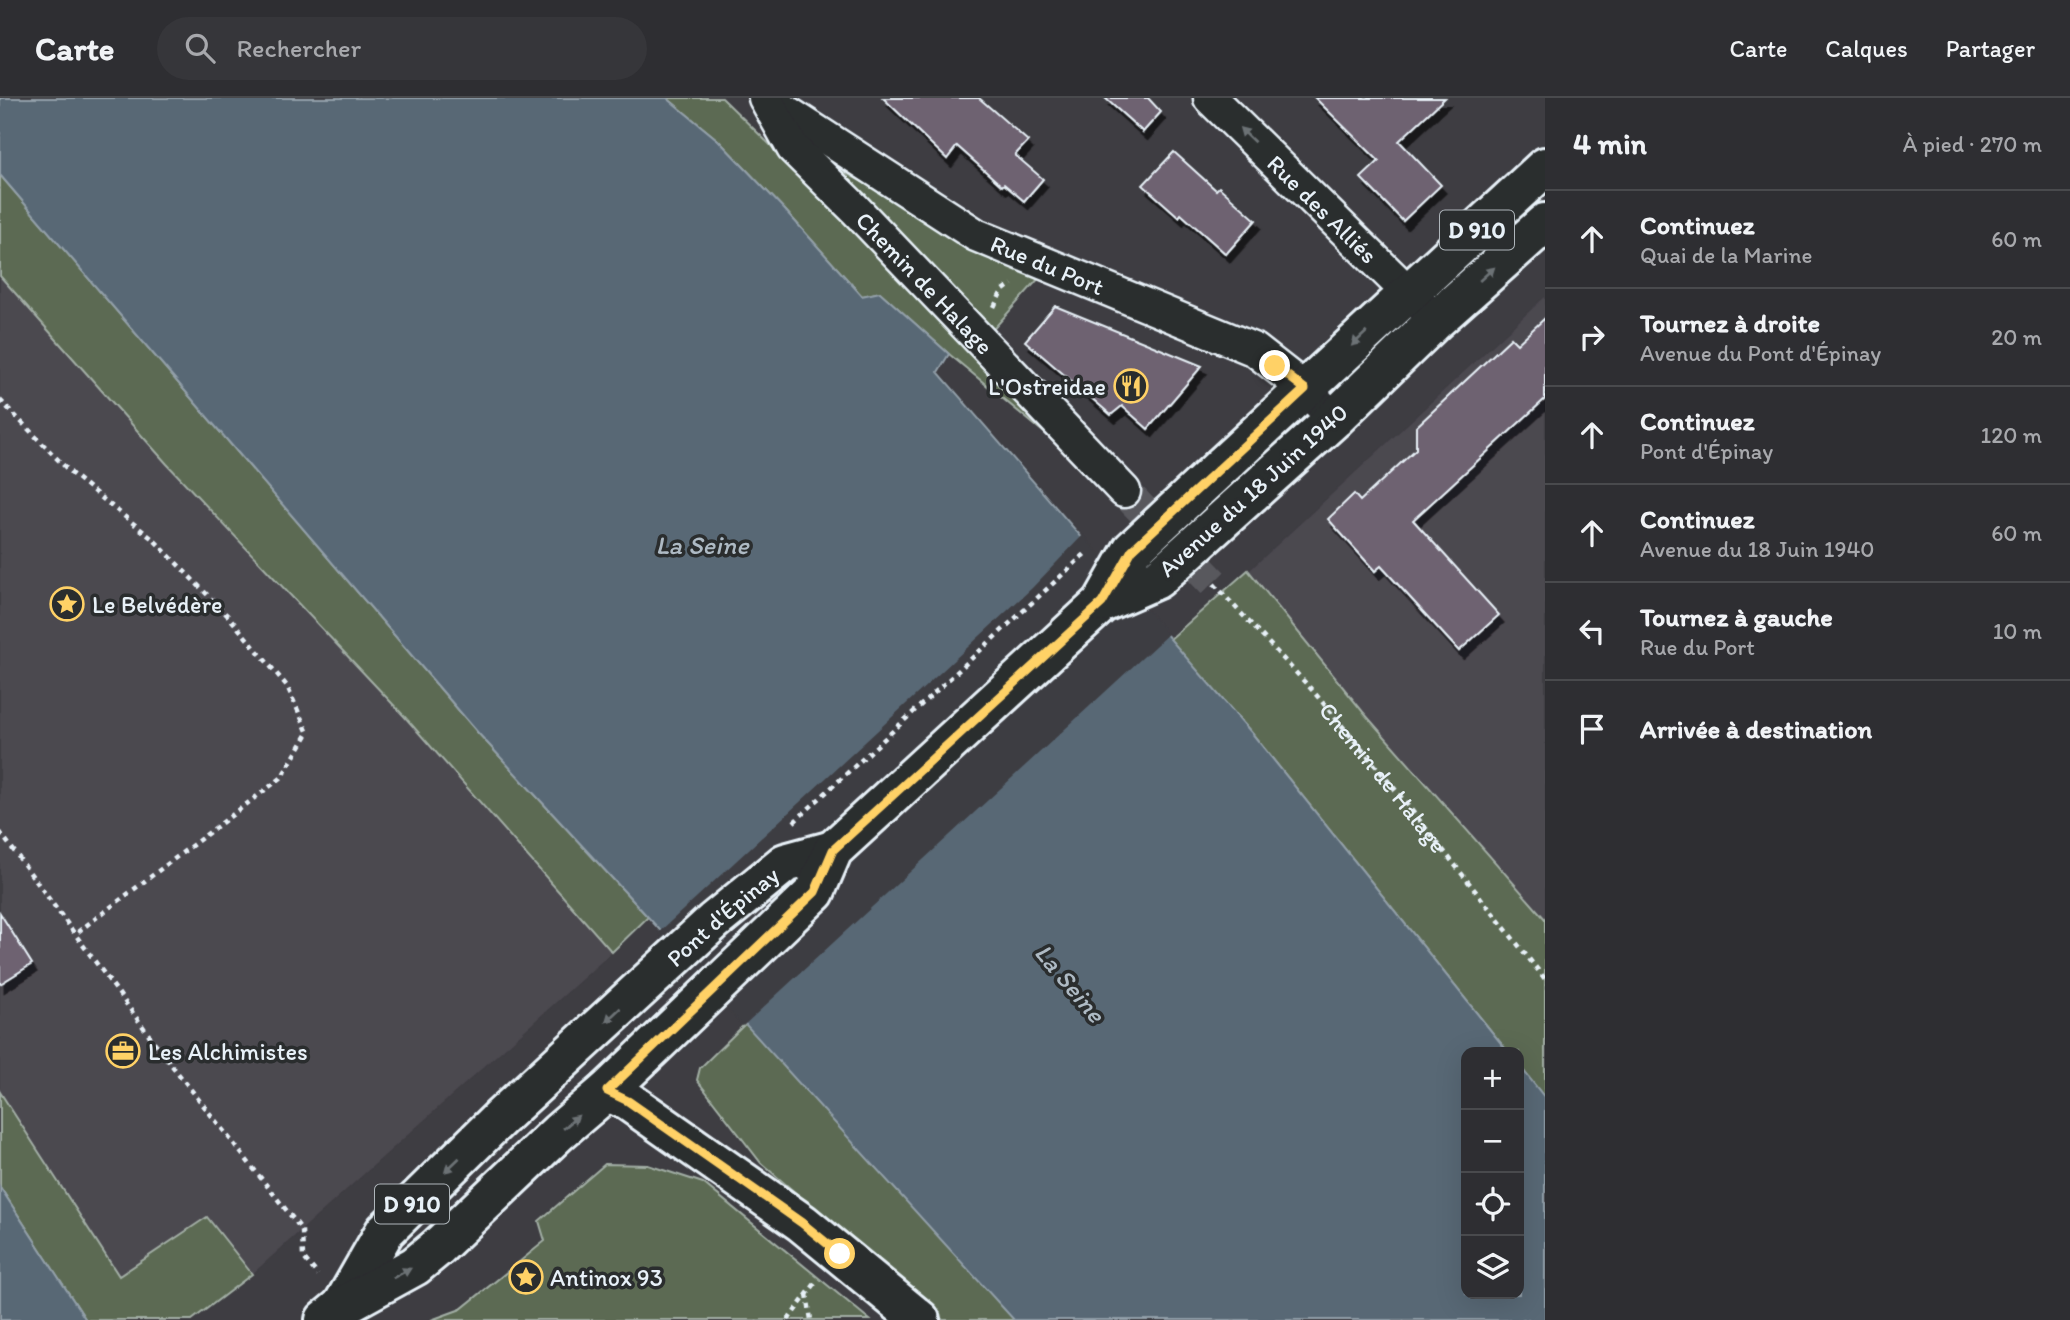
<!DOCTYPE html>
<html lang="fr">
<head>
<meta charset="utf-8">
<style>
  body { margin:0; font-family:Itim,sans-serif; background:#36363a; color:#f1f3f6 }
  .controls { position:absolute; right:21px; bottom:21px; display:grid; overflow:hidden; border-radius:14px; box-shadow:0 7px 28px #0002 }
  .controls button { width:63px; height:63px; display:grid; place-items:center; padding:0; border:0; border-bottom:2px solid #494a4d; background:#2e2e32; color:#f1f3f6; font:35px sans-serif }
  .stop { position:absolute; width:21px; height:21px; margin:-16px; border:5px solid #ffd166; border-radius:50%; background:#fff }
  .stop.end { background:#ffd166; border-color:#fff; box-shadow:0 2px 7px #0008 }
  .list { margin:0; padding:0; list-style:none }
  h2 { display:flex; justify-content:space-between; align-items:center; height:91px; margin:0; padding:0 28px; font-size:30px }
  h2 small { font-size:23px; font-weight:400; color:#a7a8ac }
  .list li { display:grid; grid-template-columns:46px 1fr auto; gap:21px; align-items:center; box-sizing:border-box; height:98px; padding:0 28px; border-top:2px solid #494a4d }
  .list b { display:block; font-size:26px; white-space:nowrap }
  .list p { margin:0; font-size:23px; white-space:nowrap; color:#a7a8ac }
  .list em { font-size:23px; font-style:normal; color:#a7a8ac }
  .icon { flex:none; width:38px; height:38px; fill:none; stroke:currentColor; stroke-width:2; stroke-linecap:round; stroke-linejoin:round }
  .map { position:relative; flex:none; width:1545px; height:1222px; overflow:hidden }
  header { display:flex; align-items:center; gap:42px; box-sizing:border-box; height:98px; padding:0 35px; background:#2e2e32; border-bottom:2px solid #494a4d }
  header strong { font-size:33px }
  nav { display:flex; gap:38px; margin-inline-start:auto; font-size:24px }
  .search { width:490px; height:63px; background:#36363a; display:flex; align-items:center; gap:18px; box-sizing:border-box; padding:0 24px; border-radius:38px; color:#a7a8ac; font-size:26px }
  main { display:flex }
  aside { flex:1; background:#2e2e32 }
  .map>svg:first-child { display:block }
  .built { fill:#4c4850 }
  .green { fill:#5b6a52; stroke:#a2aea5; stroke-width:2 }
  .water { fill:#586875; stroke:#929fa9; stroke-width:2 }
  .pier { fill:#3e3d42 }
  .building { fill:#6e6271; stroke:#e8f1f8; stroke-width:2; filter:url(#shadow) }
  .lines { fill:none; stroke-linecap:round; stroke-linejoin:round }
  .street-tunnel { stroke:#58585d; stroke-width:32; stroke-dasharray:32 16; stroke-linecap:butt }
  .street-casing { stroke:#e8f1f8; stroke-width:37 }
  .secondary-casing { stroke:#e8f1f8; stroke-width:44 }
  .primary-casing { stroke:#e8f1f8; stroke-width:44 }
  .path { stroke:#e8f1f8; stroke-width:4.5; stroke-dasharray:5 5; stroke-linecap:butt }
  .street { stroke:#2a2d2e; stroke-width:32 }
  .secondary { stroke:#2a2d2e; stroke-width:38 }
  .primary { stroke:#2a2d2e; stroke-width:38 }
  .primary-bridge-casing { stroke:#e8f1f8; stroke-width:44; stroke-linecap:butt }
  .primary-bridge { stroke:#2a2d2e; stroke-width:38 }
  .oneway { fill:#6c7275 }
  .route { stroke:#ffd166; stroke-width:9 }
  .labels { text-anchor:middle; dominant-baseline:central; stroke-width:7; stroke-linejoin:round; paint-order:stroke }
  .shield { fill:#2a2d2e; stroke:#afb6bb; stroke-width:2 }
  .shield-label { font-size:23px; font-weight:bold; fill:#e8f1f8 }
  .street-label { font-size:24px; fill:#e8f1f8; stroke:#2a2d2e }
  .poi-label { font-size:24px; fill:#e8f1f8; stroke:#2a2d2e; text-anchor:start }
  .water-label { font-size:26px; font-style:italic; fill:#aebac4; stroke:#2a2d2e }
</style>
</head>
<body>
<header>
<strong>Carte</strong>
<div class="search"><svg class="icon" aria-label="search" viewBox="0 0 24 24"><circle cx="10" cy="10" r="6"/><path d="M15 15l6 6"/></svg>Rechercher</div>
<nav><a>Carte</a><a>Calques</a><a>Partager</a></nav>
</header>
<main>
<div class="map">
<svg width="1545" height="1222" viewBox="0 0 1545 1222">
  <defs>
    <filter id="shadow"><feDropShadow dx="4.5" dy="8" stdDeviation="0" flood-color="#0009"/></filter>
  </defs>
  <rect width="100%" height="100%" fill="#3e3d42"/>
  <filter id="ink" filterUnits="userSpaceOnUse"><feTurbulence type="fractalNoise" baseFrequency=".0143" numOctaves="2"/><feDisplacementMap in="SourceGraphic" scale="14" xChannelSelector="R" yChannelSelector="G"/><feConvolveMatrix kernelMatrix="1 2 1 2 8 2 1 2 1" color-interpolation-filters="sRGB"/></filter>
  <g filter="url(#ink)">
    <!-- built -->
    <path class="built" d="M 0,178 L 167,366 L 404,618 L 612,854 L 252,1176 L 207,1120 L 119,1178 L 0,994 Z
      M 1545,199 L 1545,821 L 1363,614 L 1249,473 Z"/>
    <!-- green -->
    <path class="green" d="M 667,0 L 722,0 L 923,196 L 1066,353 L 949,256 L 880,194 L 862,198 L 784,111 L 718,42 Z
      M 842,73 L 1041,178 L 988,237 L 840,90 Z
      M 0,77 L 479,636 L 648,819 L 612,854 L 404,618 L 167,366 L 0,178 Z
      M 1248,472 L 1363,614 L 1545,821 L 1545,1000 L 1519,967 L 1519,954 L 1508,954 L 1251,634 L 1169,542 Z
      M 746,925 L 1015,1222 L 943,1222 L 761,1065 L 697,982 L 700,970 Z
      M 0,994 L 119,1178 L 207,1119 L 252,1176 L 192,1222 L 86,1222 L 0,1089 Z
      M 605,1066 L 648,1067 L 703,1085 L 870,1222 L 431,1222 L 461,1211 L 545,1143 L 539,1123 Z"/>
    <!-- water -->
    <path class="water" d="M 0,0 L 667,0 L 718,42 L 784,111 L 862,198 L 880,194 L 949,256 L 938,274 L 1251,634 L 1508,954 L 1466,954 L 1466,1196 L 1519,1196 L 1519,967 L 1545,1000 L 1545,1222 L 1014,1222 L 648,819 L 479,636 L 0,77 Z
      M 0,1089 L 86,1222 L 0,1222 Z"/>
    <!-- pier -->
    <path class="pier" d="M 1083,437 L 1168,536 L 743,928 L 658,835 L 1032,490 Z"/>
    <!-- building -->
    <path class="building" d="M 883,0 L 979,0 L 1028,43 L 1015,57 L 1043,81 L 1024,103 L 1004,86 L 1002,88 L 957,48 L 947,61 Z
      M 1105,0 L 1148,0 L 1161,14 L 1143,34 Z
      M 1315,0 L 1445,0 L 1399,43 L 1441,87 L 1403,123 L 1361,80 L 1379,63 Z
      M 1174,54 L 1216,92 L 1219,89 L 1256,122 L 1226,156 L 1181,116 L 1179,119 L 1143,87 Z
      M 1055,208 L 1163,252 L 1202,268 L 1148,331 L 1122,308 L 1111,317 L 1025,243 Z
      M 1545,220 L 1545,301 L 1413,422 L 1499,517 L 1459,553 L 1381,468 L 1375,473 L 1328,421 L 1354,396 L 1360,403 L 1416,351 L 1416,329 L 1511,240 L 1517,246 Z
      M 0,815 L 32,866 L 0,886 Z"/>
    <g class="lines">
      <!-- street-tunnel -->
      <path class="street-tunnel" d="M 1124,393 L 1214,486"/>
      <defs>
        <g id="street">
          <path id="s2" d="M 765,0 L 976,137 L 1255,252 L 1305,291 L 1334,321"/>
          <path id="s3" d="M 1210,0 L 1425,211"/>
          <path id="s4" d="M 768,5 L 793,50 L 855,111 L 1124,393"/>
        </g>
        <path id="secondary" d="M 607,993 L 628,1003 L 802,1125 L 920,1222"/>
        <g id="primary">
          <path d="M 1223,367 L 1545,69"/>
          <path d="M 1251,396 L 1334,321 L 1436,222 L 1545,125"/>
          <path id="s5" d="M 342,1208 L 385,1133 L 501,1019 L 714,823 L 785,765 L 833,752"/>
          <path d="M 325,1222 L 342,1208 L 415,1168 L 438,1149 L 559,1034 L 607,993 L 815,794 L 833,752 L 1102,505"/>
        </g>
      </defs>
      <!-- street casing -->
      <use href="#street" class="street-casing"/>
      <!-- secondary casing -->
      <use href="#secondary" class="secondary-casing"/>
      <!-- primary casing -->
      <use href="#primary" class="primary-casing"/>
      <!-- path -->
      <g class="path">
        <path d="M 994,209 L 1002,193 L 1012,186"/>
        <path d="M 0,302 L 73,377 L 154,442 L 229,519 L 287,588 L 308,635 L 281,680 L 75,836"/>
        <path id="s1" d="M 1214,486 L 1313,593 L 1394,690 L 1545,881"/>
        <path d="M 794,724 L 1086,455"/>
        <path d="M 0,734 L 166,960 L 302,1132 L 303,1159 L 318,1177"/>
        <path d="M 807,1196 L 811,1222"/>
        <path d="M 788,1222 L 817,1183"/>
      </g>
      <!-- street -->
      <use href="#street" class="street"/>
      <!-- secondary -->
      <use href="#secondary" class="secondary"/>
      <!-- primary -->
      <use href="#primary" class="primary"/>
      <defs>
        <path id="primary-bridge" d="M 1102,505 L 1157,481 L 1251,396
          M 1102,505 L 1132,452 L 1223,367"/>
      </defs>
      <!-- primary-bridge casing -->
      <use href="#primary-bridge" class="primary-bridge-casing"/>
      <!-- primary-bridge -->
      <use href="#primary-bridge" class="primary-bridge"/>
    </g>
    <!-- one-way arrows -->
    <defs><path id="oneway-solid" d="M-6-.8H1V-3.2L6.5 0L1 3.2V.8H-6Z" transform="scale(1.75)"/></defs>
    <g class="oneway">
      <use href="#oneway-solid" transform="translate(1247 37) rotate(-136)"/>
      <use href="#oneway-solid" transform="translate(1487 176) rotate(-42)"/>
      <use href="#oneway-solid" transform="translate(1359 241) rotate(137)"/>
      <use href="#oneway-solid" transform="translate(613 917) rotate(137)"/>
      <use href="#oneway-solid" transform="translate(571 1024) rotate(-41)"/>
      <use href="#oneway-solid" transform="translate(452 1067) rotate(136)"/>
      <use href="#oneway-solid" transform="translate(402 1175) rotate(-28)"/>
    </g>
  </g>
  <g class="lines" filter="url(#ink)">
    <!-- route -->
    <path class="route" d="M 840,1156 L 802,1125 L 628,1003 L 607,993 L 815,794 L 833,752 L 1102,505 L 1132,452 L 1305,291 L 1275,268"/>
  </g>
  <!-- icons -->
  <defs>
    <symbol id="restaurant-ring" viewBox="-11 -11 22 22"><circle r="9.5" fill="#2a2d2e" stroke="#ffd166" stroke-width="1.5"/><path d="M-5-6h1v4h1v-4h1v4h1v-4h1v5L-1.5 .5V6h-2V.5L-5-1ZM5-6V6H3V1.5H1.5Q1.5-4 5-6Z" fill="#ffd166"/></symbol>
    <symbol id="sight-ring" viewBox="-11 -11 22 22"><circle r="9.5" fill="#2a2d2e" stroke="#ffd166" stroke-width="1.5"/><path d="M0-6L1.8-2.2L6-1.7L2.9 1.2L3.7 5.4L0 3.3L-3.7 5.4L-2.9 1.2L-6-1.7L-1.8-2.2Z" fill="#ffd166"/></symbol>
    <symbol id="office-ring" viewBox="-11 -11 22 22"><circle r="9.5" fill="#2a2d2e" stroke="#ffd166" stroke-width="1.5"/><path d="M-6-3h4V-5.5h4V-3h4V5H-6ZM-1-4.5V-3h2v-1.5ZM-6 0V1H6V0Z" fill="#ffd166"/></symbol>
  </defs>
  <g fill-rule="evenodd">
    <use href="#restaurant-ring" x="1112" y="269" width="38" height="38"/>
    <use href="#sight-ring" x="48" y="487" width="38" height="38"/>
    <use href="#office-ring" x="104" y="934" width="38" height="38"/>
    <use href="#sight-ring" x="507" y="1160" width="38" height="38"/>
  </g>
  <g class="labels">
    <!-- shield labels -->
    <g class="shield">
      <rect x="1440" y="112.5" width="74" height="39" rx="5"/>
      <rect x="375" y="1086.5" width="74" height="39" rx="5"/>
    </g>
    <g class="shield-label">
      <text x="1477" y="132">D 910</text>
      <text x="412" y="1106">D 910</text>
    </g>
    <!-- street labels -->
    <g class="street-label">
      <text stroke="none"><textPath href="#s3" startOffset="158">Rue des Alliés</textPath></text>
      <text stroke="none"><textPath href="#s2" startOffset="329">Rue du Port</textPath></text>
      <text stroke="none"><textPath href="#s4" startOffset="240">Chemin de Halage</textPath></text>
      <text transform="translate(1253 392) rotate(-42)">Avenue du 18 Juin 1940</text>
      <text stroke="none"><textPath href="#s1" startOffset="257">Chemin de Halage</textPath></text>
      <text stroke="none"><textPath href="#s5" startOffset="548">Pont d'Épinay</textPath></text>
    </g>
    <!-- poi labels -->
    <g class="poi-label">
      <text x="1106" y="288" text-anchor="end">L'Ostreidae</text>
      <text x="92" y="506">Le Belvédère</text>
      <text x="148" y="953">Les Alchimistes</text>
      <text x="550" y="1179">Antinox 93</text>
    </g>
    <!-- water labels -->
    <g class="water-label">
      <text x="702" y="447">La Seine</text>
      <text transform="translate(1070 885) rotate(50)">La Seine</text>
    </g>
  </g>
</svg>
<div class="controls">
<button>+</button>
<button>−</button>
<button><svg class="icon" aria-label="locate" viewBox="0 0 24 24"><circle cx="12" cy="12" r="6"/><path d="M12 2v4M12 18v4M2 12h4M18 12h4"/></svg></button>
<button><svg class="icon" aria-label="layers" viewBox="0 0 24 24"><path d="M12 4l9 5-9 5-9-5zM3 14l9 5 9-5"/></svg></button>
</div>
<div class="stop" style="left:840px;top:1156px"></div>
<div class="stop end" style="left:1275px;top:268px"></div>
</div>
<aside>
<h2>4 min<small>À pied · 270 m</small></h2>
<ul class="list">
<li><svg class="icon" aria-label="ahead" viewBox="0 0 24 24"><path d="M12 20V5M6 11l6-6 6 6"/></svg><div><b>Continuez</b><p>Quai de la Marine</p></div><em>60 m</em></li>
<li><svg class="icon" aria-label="right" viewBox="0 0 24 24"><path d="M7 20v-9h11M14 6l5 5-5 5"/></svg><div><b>Tournez à droite</b><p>Avenue du Pont d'Épinay</p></div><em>20 m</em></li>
<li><svg class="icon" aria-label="ahead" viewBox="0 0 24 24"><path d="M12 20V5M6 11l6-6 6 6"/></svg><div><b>Continuez</b><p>Pont d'Épinay</p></div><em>120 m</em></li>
<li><svg class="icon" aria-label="ahead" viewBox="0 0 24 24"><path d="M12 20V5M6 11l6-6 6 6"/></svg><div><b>Continuez</b><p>Avenue du 18 Juin 1940</p></div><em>60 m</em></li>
<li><svg class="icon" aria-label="left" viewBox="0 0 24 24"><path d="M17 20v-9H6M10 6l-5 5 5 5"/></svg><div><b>Tournez à gauche</b><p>Rue du Port</p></div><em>10 m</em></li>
<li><svg class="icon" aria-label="arrive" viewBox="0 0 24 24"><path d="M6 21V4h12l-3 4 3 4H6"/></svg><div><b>Arrivée à destination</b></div></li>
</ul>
</aside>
</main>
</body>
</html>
